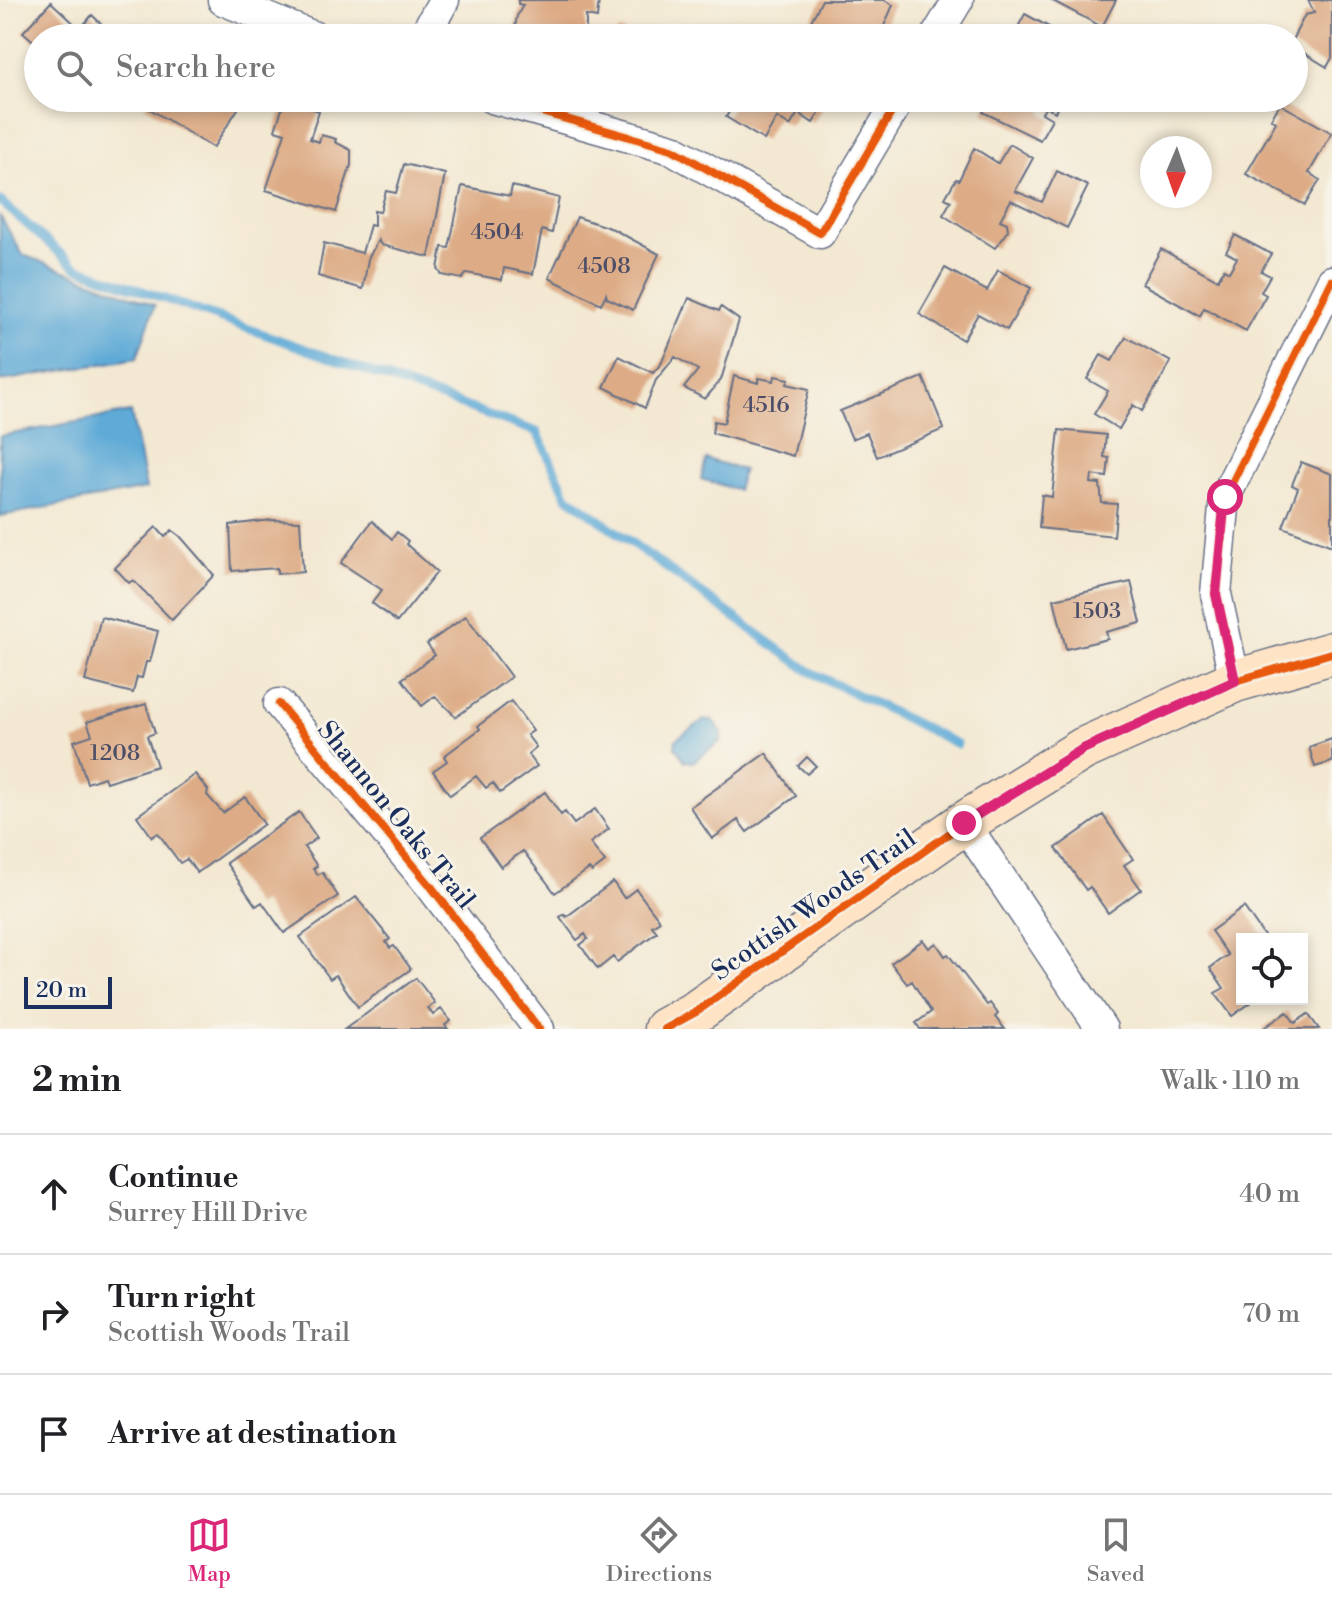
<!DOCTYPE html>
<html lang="en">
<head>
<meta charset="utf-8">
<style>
  body { margin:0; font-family:"Libre Bodoni",serif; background:#f2f2f2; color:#202124 }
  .controls { position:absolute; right:24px; bottom:24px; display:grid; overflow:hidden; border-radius:0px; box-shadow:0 4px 12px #0003 }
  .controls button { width:72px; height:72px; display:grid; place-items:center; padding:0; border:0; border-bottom:2px solid #e0e0e0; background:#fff; color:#202124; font:40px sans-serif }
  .compass { position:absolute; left:1140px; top:136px; width:72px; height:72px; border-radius:50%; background:#fff; box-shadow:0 4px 12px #0003; rotate:182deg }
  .scale { position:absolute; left:24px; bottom:20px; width:88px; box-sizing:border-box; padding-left:8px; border:4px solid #1b2f5e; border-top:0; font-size:22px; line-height:28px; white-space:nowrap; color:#1b2f5e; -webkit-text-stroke:6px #f7f3e8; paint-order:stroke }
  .stop { position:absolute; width:24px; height:24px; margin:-18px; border:6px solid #db2777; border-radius:50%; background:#fff }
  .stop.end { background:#db2777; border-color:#fff; box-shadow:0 2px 8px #0008 }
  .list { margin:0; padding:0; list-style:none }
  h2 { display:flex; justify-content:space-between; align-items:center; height:104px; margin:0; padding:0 32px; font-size:34px }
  h2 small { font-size:26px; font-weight:400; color:#757577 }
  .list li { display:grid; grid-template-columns:52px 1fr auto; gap:24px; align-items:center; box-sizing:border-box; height:120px; padding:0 32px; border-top:2px solid #e0e0e0 }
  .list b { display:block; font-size:30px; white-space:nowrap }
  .list p { margin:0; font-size:26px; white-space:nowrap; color:#757577 }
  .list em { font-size:26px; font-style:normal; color:#757577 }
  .icon { flex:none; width:44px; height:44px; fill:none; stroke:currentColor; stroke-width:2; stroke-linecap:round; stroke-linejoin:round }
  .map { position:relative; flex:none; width:1332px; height:1029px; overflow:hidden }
  .search { position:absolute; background:#fff; box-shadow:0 4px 12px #0003; left:24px; right:24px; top:24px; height:88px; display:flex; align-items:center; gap:20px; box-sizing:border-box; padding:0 28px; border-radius:44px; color:#757577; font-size:30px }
  .sheet { height:464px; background:#fff }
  nav { display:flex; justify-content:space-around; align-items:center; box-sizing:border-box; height:112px; border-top:2px solid #e0e0e0; background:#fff; font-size:22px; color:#757577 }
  nav a { display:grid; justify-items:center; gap:4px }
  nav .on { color:#db2777 }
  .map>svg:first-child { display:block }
  .water { fill:#5eaad7; stroke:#3c6c9a; stroke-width:2 }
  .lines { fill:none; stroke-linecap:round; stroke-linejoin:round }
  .stream { stroke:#5eaad7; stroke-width:9 }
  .building { fill:#ddac86 }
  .street-casing { stroke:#677086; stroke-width:33 }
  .secondary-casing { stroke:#677086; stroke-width:45 }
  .street { stroke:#fff; stroke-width:30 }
  .secondary { stroke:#fee4c5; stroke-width:42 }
  .cycleway-casing { stroke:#f7f3e8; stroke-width:13 }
  .cycleway { stroke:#e8590c; stroke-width:8 }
  .route { stroke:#db2777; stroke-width:10 }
  .labels { text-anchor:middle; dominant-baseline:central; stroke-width:6; stroke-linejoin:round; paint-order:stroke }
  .number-label { font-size:22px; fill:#4c4e68 }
  .street-label { font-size:26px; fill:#1b2f5e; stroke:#f7f3e8 }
</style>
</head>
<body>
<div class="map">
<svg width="1332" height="1029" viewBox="0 0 1332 1029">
  <rect width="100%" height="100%" fill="#f7f3e8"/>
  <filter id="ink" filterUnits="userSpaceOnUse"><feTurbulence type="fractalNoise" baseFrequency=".0125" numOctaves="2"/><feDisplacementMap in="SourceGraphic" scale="16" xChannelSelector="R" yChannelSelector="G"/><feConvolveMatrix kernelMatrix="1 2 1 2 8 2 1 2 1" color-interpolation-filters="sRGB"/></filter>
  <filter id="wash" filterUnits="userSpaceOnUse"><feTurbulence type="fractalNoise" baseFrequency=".006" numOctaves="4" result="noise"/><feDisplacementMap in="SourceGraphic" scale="32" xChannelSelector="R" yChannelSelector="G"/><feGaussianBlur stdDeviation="1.8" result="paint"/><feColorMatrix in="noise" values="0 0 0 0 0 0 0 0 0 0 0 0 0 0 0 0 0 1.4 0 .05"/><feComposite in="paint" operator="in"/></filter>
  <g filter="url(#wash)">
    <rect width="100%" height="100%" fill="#f3e8d1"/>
    <!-- water -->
    <path class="water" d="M 0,216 L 23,255 L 155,305 L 137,358 L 0,381 Z
      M 131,412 L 146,489 L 0,516 L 0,436 Z
      M 706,459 L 743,470 L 737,490 L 701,479 Z
      M 704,720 L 712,720 L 722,733 L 721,741 L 693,762 L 685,761 L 675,747 L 676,739 Z"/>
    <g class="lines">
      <!-- stream -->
      <path class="stream" d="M 0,201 L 76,267 L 537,432 L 567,496 L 809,671 L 957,744"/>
    </g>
    <g id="blocks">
      <!-- building -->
      <path class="building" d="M 518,0 L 599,0 L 597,18 L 586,16 L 586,38 L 517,38 L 514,34 L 517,16 L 523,5 L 518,4 Z
        M 822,0 L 884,0 L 893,5 L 879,38 L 813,38 L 821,28 L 810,23 Z
        M 1051,0 L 1116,0 L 1102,27 Z
        M 1308,0 L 1332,0 L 1332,58 L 1327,67 L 1294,47 L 1293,38 L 1305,15 L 1314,13 Z
        M 51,2 L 80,29 L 92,15 L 116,38 L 38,38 L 38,45 L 23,32 Z
        M 1025,14 L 1069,38 L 1012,38 Z
        M 618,30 L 641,37 L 641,38 L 615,38 Z
        M 150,98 L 231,98 L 241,104 L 213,148 L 145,106 Z
        M 718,98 L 828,98 L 813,123 L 798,113 L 790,126 L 777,118 L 764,140 L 726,117 L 732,107 Z
        M 991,98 L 1063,98 L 1055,112 L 1046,107 L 1042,113 L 1052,119 L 1040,140 L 983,112 Z
        M 285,100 L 319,111 L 310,139 L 319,142 L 321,135 L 336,139 L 335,142 L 351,150 L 351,165 L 336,212 L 266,190 L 285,133 L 275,130 Z
        M 1280,104 L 1332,133 L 1309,173 L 1320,180 L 1305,205 L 1246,174 L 1276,122 L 1271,119 Z
        M 1010,144 L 1033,158 L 1015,191 L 1042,202 L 1057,171 L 1088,186 L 1067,228 L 1011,200 L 1000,220 L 1007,223 L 1008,230 L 995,248 L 943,215 L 951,201 L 945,198 L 956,179 L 959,180 L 974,148 L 998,163 Z
        M 404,164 L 445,174 L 429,257 L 381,245 L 378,240 L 368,259 L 363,289 L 318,276 L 324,243 L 362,253 L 370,225 L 374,226 L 374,211 L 380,212 L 386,191 L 396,193 Z
        M 462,186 L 510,196 L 512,186 L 559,198 L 552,233 L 542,230 L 533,274 L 504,268 L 502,280 L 467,273 L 462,279 L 442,275 L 438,269 L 442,247 L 449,248 Z
        M 577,217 L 613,229 L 659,254 L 633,310 L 607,298 L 606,294 L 601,304 L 549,278 Z
        M 1235,235 L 1271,254 L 1261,271 L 1270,276 L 1261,292 L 1266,295 L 1246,331 L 1204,308 L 1200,316 L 1142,284 L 1161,249 L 1218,280 L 1224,269 L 1229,272 L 1237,258 L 1226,252 Z
        M 945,268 L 987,291 L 998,270 L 1031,288 L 1007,330 L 978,314 L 963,340 L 919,314 Z
        M 689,298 L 719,311 L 721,307 L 739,320 L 721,380 L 705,399 L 684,388 L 698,370 L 675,357 L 656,380 L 645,408 L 604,387 L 619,356 L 653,373 L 661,364 Z
        M 1126,337 L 1171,362 L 1142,411 L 1133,405 L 1119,429 L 1094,414 L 1108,391 L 1087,379 L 1101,355 L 1112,361 Z
        M 734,376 L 758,383 L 759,378 L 774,381 L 775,376 L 789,379 L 787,384 L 809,389 L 793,456 L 712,433 L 714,421 L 724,423 Z
        M 923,377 L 944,429 L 877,457 L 867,433 L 852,439 L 840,411 Z
        M 1059,430 L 1106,435 L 1104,457 L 1109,458 L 1107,477 L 1092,475 L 1091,483 L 1100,484 L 1102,503 L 1117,504 L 1114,536 L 1039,528 L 1042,495 L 1052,497 Z
        M 1301,462 L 1332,474 L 1332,546 L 1283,527 L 1298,488 L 1292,485 Z
        M 272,520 L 300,521 L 303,572 L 277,574 L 277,568 L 232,571 L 230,525 Z
        M 372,521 L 392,539 L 397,532 L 408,541 L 406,544 L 437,572 L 397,622 L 372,603 L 382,590 L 341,563 Z
        M 156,527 L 165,537 L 172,530 L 180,536 L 214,575 L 172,620 L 133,580 L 129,583 L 115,568 Z
        M 1131,582 L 1141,623 L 1106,632 L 1108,639 L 1066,649 L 1054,599 Z
        M 466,616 L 511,677 L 456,717 L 435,696 L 422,706 L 402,679 L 435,655 L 427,644 Z
        M 101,617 L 158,631 L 150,662 L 146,662 L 142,678 L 137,677 L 133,693 L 85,681 Z
        M 511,701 L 533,731 L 527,735 L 536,747 L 528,754 L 537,766 L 500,793 L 493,783 L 486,788 L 476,776 L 450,795 L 433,771 L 447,761 L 444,756 L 480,729 L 478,726 Z
        M 146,704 L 155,733 L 147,736 L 157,766 L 106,782 L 104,777 L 87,783 L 74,741 L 92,735 L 87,722 Z
        M 1332,739 L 1332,762 L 1315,767 L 1309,747 Z
        M 766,753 L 796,796 L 747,832 L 738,820 L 712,839 L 690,807 Z
        M 807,757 L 816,766 L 807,774 L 798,766 Z
        M 195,774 L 208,790 L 207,795 L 223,813 L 245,797 L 264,824 L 197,873 L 187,859 L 180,863 L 158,833 L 152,837 L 137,816 Z
        M 545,792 L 561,815 L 565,812 L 574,824 L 595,809 L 609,829 L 590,843 L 605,862 L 592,872 L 589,869 L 555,893 L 523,851 L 501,867 L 480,838 Z
        M 299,812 L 317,838 L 304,847 L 317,866 L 313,869 L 318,875 L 322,872 L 338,896 L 284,933 L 262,902 L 256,906 L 226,863 Z
        M 1103,815 L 1133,859 L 1124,865 L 1141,889 L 1108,913 L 1090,887 L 1086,890 L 1056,848 Z
        M 613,882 L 624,898 L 636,889 L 660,921 L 652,926 L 657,932 L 617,962 L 613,957 L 598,969 L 580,945 L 588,939 L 585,934 L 577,940 L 560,917 L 564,914 L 566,917 Z
        M 356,897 L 390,939 L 386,942 L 390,948 L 394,946 L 411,969 L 358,1007 L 336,975 L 330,979 L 300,937 Z
        M 1244,907 L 1266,939 L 1242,939 L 1242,999 L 1256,999 L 1232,1016 L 1215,993 L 1224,988 L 1210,968 L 1228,955 L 1211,931 Z
        M 923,940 L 929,948 L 936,943 L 945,956 L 948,954 L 987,1005 L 990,1003 L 998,1014 L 995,1017 L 1005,1029 L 920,1029 L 916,1023 L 931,1012 L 912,981 L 907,984 L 891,963 Z
        M 416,978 L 435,1003 L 428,1008 L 433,1015 L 441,1009 L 451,1021 L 445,1025 L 448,1029 L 345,1029 Z
        M 1287,1012 L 1295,1023 L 1308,1014 L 1319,1029 L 1262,1029 Z"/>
    </g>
  </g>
  <g filter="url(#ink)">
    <use href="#blocks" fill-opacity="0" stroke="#677086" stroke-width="2"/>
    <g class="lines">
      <defs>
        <path id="street" d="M 223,0 L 317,38
          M 423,38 L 444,0
          M 935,38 L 958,0
          M 492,98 L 672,149 L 820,233 L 900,98
          M 1235,681 L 1216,594 L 1225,497 L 1332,281
          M 279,704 L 430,885 L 539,1029
          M 964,823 L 1102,1029"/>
        <path id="secondary" d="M 665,1029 L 696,1012 L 964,823 L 1083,749 L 1235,681 L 1332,653"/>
      </defs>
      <!-- street casing -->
      <use href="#street" class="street-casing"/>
      <!-- secondary casing -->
      <use href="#secondary" class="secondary-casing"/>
      <!-- street -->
      <use href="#street" class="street"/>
      <!-- secondary -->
      <use href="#secondary" class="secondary"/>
      <defs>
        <path id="cycleway" d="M 492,98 L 672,149 L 820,233 L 900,98
          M 1235,681 L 1216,594 L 1225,497 L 1332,281
          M 279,704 L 430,885 L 539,1029
          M 665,1029 L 696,1012 L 964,823 L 1083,749 L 1235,681 L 1332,653"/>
      </defs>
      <!-- cycleway casing -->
      <use href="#cycleway" class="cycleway-casing"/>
      <!-- cycleway -->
      <use href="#cycleway" class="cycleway"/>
    </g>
  </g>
  <g class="lines" filter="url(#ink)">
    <!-- route -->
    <path class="route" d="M 964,823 L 1083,749 L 1235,681 L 1216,594 L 1225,497"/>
  </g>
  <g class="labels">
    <!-- number labels -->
    <g class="number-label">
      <text x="497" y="232">4504</text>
      <text x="604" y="266">4508</text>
      <text x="766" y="405">4516</text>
      <text x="1097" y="611">1503</text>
      <text x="115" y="753">1208</text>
    </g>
    <!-- street labels -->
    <g class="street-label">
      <text transform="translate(396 815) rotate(51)">Shannon Oaks Trail</text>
      <text transform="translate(814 905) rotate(-35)">Scottish Woods Trail</text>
    </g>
  </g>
</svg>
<div class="controls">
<button><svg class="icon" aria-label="locate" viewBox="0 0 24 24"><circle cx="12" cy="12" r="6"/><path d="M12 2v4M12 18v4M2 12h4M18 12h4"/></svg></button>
</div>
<svg class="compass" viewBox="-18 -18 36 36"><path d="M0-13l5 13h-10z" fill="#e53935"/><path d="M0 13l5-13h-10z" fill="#757577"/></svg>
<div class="scale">20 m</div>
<div class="stop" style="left:1225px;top:497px"></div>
<div class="stop end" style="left:964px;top:823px"></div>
<div class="search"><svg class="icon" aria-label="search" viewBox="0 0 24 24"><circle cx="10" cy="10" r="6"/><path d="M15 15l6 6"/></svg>Search here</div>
</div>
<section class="sheet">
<h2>2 min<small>Walk · 110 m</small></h2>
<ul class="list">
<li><svg class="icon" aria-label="ahead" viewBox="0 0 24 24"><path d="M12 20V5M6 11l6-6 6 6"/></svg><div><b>Continue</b><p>Surrey Hill Drive</p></div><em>40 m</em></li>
<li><svg class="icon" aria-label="right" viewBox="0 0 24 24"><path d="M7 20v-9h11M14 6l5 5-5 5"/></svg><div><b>Turn right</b><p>Scottish Woods Trail</p></div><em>70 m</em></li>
<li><svg class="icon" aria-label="arrive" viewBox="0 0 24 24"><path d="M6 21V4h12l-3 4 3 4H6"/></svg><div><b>Arrive at destination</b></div></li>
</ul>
</section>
<nav>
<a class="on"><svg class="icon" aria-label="map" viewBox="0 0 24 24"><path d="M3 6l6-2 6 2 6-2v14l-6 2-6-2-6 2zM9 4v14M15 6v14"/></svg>Map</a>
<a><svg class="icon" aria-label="directions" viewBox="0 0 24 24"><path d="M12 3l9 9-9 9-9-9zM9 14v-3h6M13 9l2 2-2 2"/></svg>Directions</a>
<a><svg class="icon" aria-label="saved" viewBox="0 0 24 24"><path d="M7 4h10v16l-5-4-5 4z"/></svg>Saved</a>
</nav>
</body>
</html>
